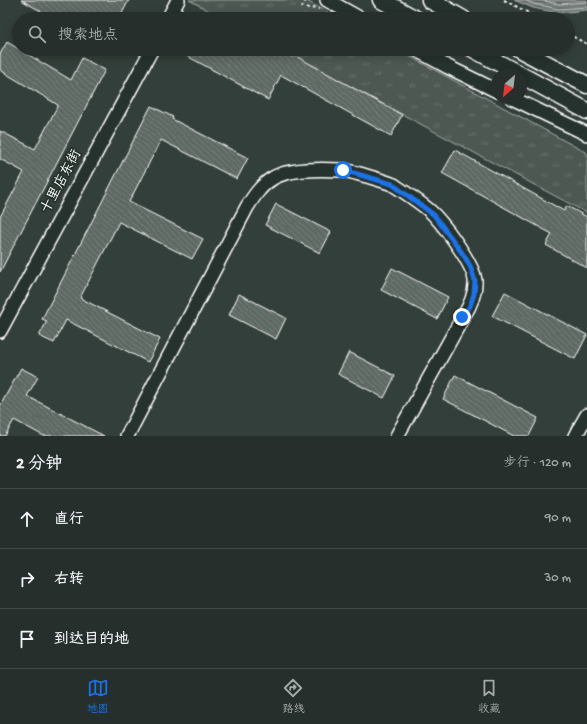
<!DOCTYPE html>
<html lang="zh">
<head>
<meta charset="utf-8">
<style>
  body { margin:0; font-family:"Gochi Hand","LXGW WenKai TC",sans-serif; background:#2e3734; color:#f1f3f6 }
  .compass { position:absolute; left:491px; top:68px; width:36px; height:36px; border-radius:50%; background:#262f2c; box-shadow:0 2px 10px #0003; rotate:208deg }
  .stop { position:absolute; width:12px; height:12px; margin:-9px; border:3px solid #1a73e8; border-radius:50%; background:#fff }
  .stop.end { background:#1a73e8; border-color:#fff; box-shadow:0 1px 4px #0008 }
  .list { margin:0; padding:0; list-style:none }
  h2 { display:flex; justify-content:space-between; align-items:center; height:52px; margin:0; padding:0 16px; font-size:17px }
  h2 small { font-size:13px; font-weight:400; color:#a4a9a9 }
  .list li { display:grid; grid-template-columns:26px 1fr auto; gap:12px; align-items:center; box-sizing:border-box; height:60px; padding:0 16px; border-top:1px solid #424a48 }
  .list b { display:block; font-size:15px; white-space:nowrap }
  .list em { font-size:13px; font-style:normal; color:#a4a9a9 }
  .icon { flex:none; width:22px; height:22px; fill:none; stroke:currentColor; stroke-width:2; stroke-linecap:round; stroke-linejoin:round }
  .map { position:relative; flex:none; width:587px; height:436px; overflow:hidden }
  .search { position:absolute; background:#262f2c; box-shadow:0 2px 10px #0003; left:12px; right:12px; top:12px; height:44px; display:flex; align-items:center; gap:10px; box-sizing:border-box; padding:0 14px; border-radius:22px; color:#a4a9a9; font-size:15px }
  .sheet { height:232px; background:#262f2c }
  nav { display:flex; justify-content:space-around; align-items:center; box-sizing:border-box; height:56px; border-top:1px solid #424a48; background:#262f2c; font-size:11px; color:#a4a9a9 }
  nav a { display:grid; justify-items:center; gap:2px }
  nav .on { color:#1a73e8 }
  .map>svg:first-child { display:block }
  .grass { fill:url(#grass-tufts); stroke:#a6aca9 }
  .water { fill:url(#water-rules); stroke:#abb0ae }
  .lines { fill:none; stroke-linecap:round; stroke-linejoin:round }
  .shore { stroke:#c7cac9; stroke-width:1 }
  .building { fill:url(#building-back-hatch); stroke:#fff }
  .minor-casing { stroke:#fff; stroke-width:16 }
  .major-casing { stroke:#fff; stroke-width:19 }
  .path { stroke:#fff; stroke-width:2; stroke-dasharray:3 3; stroke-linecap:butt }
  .minor { stroke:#26332d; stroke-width:13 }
  .major { stroke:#26332d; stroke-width:16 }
  .route { stroke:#1a73e8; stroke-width:5 }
  .labels { text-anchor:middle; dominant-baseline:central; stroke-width:3.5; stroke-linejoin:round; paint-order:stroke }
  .street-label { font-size:14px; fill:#fff; stroke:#26332d }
</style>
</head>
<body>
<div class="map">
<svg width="587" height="436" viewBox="0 0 587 436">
  <defs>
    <pattern id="grass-tufts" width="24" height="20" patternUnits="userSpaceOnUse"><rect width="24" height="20" fill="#4d5853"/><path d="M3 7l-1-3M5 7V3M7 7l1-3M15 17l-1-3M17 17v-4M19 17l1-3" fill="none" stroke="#68716d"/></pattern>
    <pattern id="water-rules" width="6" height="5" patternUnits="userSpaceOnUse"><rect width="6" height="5" fill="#737b78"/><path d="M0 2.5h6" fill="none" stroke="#606462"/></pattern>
    <pattern id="building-back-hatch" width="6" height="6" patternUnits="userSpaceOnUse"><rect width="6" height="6" fill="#5f6964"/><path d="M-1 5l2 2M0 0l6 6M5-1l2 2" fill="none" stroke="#77807b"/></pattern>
  </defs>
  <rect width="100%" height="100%" fill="#333f3a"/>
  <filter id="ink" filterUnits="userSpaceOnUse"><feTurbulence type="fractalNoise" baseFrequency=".025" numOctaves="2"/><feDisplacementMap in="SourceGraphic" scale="8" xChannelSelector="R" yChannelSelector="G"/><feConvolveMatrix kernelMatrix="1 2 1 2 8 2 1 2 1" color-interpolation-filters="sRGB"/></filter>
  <g filter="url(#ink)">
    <!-- grass -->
    <path class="grass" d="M 189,0 L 305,0 L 340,19 L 224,19 Z
      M 280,49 L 396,49 L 587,153 L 587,213 Z"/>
    <!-- water -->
    <path class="water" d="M 514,0 L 587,0 L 587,10 L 558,13 L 533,8 Z"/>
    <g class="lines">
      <!-- shore -->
      <path class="shore" d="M 524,0 L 534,4 L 558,9 L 587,7
        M 539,0 L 559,4 L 587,2"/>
    </g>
    <!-- building -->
    <path class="building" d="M 21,0 L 129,0 L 119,19 L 55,19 Z
      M 7,42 L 71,80 L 82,58 L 105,70 L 0,272 L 0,217 L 24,172 L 0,159 L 0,131 L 35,149 L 58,105 L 0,70 L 0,54 Z
      M 174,49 L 278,49 L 293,57 L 294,55 L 402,115 L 391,136 L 281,75 L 268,100 Z
      M 151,106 L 173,117 L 172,119 L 248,158 L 237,179 L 161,140 L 129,202 L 203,239 L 192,259 L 119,222 L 80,298 L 160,339 L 148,362 L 66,320 L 54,343 L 39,336 L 47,321 L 42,319 Z
      M 455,150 L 564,211 L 567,206 L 587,217 L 587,268 L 546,245 L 552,234 L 442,173 Z
      M 276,204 L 331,232 L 320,253 L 265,225 Z
      M 392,268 L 448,297 L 437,319 L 381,290 Z
      M 505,292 L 587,335 L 575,359 L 492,316 Z
      M 239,294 L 286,318 L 276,339 L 229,315 Z
      M 349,352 L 395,376 L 384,398 L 338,374 Z
      M 21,368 L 38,377 L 27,396 L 104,436 L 44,436 L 14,420 L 5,436 L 0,436 L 0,406 Z
      M 455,375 L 538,418 L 529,436 L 514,436 L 443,399 Z"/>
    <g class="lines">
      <defs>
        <path id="minor" d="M 327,0 L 361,19
          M 168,19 L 178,0
          M 415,49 L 448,67 L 497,91
          M 512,98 L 587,134
          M 0,331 L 152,49
          M 127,436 L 247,207 C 254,196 261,185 273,178 C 289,168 323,169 341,170 C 348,170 388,182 394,185 C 403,191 429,208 435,216 C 447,229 473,264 475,280 C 476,294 470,306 463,317 L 397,436
          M 575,436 L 587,415"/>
        <path id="major" d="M 381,0 L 416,19
          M 430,0 L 463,19
          M 473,49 L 519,74
          M 519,49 L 587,85
          M 521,75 L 587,111"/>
      </defs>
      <!-- minor casing -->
      <use href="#minor" class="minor-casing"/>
      <!-- major casing -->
      <use href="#major" class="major-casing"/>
      <!-- path -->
      <path class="path" d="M 306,0 L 302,7 L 319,9
        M 504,0 L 540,19
        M 568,34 L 587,44"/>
      <!-- minor -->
      <use href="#minor" class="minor"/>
      <!-- major -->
      <use href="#major" class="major"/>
    </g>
  </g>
  <g class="lines" filter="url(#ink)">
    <!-- route -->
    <path class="route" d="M 343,170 L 392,184 L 434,215 L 465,257 L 471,268 L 475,281 L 474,294 L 470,306 L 462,317"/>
  </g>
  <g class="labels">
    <!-- street labels -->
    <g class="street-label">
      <text transform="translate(62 182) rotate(-62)">十里店东街</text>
    </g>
  </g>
</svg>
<svg class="compass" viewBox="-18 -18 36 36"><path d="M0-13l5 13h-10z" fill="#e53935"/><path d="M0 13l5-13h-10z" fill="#a4a9a9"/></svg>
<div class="stop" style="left:343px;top:170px"></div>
<div class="stop end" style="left:462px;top:317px"></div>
<div class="search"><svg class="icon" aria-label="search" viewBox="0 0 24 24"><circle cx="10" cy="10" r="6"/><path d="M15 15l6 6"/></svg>搜索地点</div>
</div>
<section class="sheet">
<h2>2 分钟<small>步行 · 120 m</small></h2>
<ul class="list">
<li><svg class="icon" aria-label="ahead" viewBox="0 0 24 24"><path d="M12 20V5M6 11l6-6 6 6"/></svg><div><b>直行</b></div><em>90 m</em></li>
<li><svg class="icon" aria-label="right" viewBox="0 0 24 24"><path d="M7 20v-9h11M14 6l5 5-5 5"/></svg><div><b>右转</b></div><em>30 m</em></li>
<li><svg class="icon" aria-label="arrive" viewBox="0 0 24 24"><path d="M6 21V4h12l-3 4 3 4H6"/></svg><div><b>到达目的地</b></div></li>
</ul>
</section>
<nav>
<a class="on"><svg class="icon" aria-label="map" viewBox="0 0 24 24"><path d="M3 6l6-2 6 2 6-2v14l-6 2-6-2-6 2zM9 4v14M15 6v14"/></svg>地图</a>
<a><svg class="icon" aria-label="directions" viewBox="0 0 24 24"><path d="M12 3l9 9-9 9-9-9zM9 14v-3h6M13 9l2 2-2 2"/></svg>路线</a>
<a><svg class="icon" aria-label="saved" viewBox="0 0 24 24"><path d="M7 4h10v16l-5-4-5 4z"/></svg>收藏</a>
</nav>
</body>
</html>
